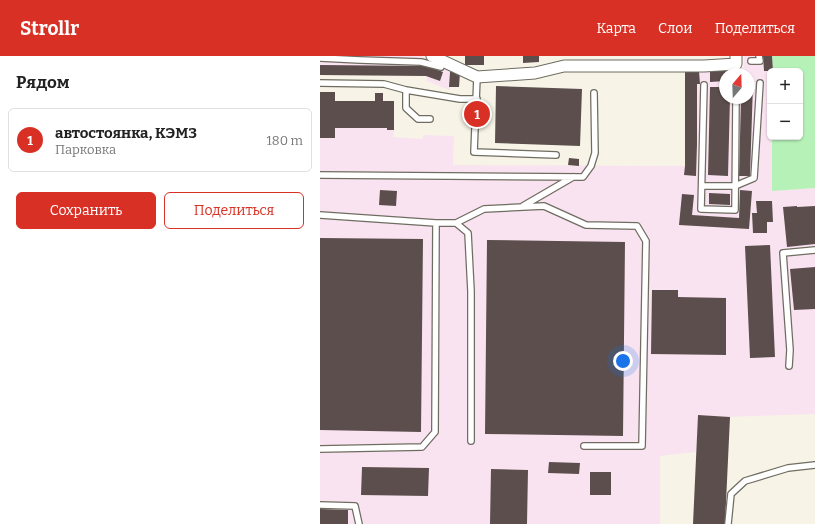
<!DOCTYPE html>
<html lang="ru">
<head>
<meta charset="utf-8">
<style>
  body { margin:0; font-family:Bitter,serif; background:#f6f6f6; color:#222 }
  .controls { position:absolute; right:12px; top:12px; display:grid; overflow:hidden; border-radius:6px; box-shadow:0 1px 3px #0004 }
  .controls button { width:36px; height:36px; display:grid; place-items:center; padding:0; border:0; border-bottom:1px solid #e0e0e0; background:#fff; color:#222; font:20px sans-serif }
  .compass { position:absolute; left:399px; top:12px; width:36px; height:36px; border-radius:50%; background:#fff; box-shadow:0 1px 3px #0004; rotate:19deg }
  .you { position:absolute; left:303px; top:305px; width:14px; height:14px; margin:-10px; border:3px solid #fff; border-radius:50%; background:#1a73e8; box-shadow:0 0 0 6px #1a73e833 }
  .badge { display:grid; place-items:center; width:26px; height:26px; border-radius:50%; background:#d93025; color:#fff; font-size:13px; font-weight:700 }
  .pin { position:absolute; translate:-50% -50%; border:2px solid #fff; box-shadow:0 1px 4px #0006 }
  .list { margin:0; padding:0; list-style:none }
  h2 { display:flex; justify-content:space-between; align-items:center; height:52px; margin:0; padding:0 16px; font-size:17px }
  h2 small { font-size:13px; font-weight:400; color:#767676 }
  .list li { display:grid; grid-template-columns:26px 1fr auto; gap:12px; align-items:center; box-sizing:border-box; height:64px; margin:0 8px 8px; padding:0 8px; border:1px solid #e0e0e0; border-radius:6px }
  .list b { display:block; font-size:15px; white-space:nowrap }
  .list p { margin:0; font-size:13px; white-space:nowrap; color:#767676 }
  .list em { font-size:13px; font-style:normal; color:#767676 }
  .actions { display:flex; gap:8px; padding:12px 16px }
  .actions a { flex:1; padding:9px 0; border:1px solid #d93025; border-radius:6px; text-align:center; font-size:14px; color:#d93025 }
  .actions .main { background:#d93025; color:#fff }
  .map { position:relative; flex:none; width:495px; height:468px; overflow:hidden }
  header { display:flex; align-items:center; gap:24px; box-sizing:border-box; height:56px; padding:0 20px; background:#d93025; color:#fff }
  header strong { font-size:19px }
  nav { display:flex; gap:22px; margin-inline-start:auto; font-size:14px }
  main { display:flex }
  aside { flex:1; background:#fff }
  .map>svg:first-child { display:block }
  .industrial { fill:#f9e3f0; fill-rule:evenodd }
  .park { fill:#b6f1b8 }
  .building { fill:#5b4e4d }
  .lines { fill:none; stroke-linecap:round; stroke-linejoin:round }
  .service-casing { stroke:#6f6d61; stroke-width:8 }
  .minor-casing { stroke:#6f6d61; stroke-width:13 }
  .service { stroke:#fff; stroke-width:5.5 }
  .minor { stroke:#fff; stroke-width:11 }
</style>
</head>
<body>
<header>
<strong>Strollr</strong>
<nav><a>Карта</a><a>Слои</a><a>Поделиться</a></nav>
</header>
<main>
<aside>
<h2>Рядом<small></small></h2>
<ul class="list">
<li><span class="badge">1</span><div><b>автостоянка, КЭМЗ</b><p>Парковка</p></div><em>180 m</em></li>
</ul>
<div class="actions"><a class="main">Сохранить</a><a>Поделиться</a></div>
</aside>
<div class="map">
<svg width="495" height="468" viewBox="0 0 495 468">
  <rect width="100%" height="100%" fill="#f7f4e7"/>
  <!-- industrial -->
  <path class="industrial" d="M 0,0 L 101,0 L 122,10 L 130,16 L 140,16 L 129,34 L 107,25 L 106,20 L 0,19 Z
    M 424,0 L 452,0 L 453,15 L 450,15 L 450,81 L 452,81 L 452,135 L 495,132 L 495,358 L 407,361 L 379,359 L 376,396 L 340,400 L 340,468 L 0,468 L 0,82 L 15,82 L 15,72 L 67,72 L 67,74 L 74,74 L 73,81 L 103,83 L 103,79 L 134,80 L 133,109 L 365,110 L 365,16 L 379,15 L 411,14 L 424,11 ZM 405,18 L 429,18 L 429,42 L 405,42 Z"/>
  <!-- park -->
  <path class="park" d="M 452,0 L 495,0 L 495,132 L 452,135 L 452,81 L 480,81 L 480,15 L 453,15 Z"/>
  <!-- building -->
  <path class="building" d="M 145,0 L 164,0 L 164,9 L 145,9 Z
    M 203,0 L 219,0 L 219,6 L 203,7 Z
    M 443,0 L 452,0 L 453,15 L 444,15 Z
    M 0,9 L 107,10 L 123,16 L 120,25 L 106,20 L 0,19 Z
    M 411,14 L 411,18 L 405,18 L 405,25 L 390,26 L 390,15 Z
    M 379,15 L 380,28 L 377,28 L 377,88 L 376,120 L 364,119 L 365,110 L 365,16 Z
    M 130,16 L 140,16 L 139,31 L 129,31 Z
    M 429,28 L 433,28 L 430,120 L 419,120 L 421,42 L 429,42 Z
    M 176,30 L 262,33 L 260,90 L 175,87 Z
    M 390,31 L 405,31 L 405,42 L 410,42 L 408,120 L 388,119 Z
    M 0,36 L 15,36 L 15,45 L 55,45 L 55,37 L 63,37 L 63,45 L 74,45 L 74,74 L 67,74 L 67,72 L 15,72 L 15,82 L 0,82 Z
    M 249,102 L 259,103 L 259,110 L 248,109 Z
    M 60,134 L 77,135 L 76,150 L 59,149 Z
    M 420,134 L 432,135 L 429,173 L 359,169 L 362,138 L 374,139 L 372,159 L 419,162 Z
    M 389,137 L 410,138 L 410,149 L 389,148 Z
    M 436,145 L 452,145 L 453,166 L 447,166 L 447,177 L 433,177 L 432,157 L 437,157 Z
    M 477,150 L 477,151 L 495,150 L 495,188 L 467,191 L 463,151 Z
    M 0,182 L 103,183 L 101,376 L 0,374 Z
    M 167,184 L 305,186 L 303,380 L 165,378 Z
    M 450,189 L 455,301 L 430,302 L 425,190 Z
    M 495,211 L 495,253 L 474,254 L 470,213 Z
    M 332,234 L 358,234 L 358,241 L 406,242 L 406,299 L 331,298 Z
    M 378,359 L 410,361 L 405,468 L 373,468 Z
    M 229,406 L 260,407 L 259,418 L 228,417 Z
    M 42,411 L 109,412 L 108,440 L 41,439 Z
    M 171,413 L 208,414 L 207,468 L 170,468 Z
    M 270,416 L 291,416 L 291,439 L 270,439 Z
    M 0,453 L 28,454 L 28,468 L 0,468 Z"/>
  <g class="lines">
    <defs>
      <path id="service" d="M 0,2 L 40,4 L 101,6 L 121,11
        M 431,5 L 440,5 L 439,0
        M 416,18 L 416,8
        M 157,21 L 154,96 L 236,99
        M 0,27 L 64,28 L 86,34
        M 384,29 L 381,153 L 415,154 L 416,42
        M 110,63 L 98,63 L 86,52 L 86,34 L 140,43 L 157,43
        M 0,119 L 263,121 L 271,110 L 275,97 L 274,37
        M 382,130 L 415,130 L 434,122 L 440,27
        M 203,150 L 253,121
        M 0,159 L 116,167 L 136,167 L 164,153 L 224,150 L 266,169 L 317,170 L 326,185 L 322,390 L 264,390
        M 136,167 L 148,177 L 151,235 L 151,385
        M 469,310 L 470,294 L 463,197 L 495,194
        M 0,393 L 102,391 L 115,376 L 116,167
        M 0,449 L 35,450 L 39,468
        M 408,468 L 411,438 L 425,425 L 468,412 L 495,409"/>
      <path id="minor" d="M 112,0 L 157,21 L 215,17 L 244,10 L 384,10 L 416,8 L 416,0"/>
    </defs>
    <!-- service casing -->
    <use href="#service" class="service-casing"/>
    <!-- minor casing -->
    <use href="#minor" class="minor-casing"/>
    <!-- service -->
    <use href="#service" class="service"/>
    <!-- minor -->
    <use href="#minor" class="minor"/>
  </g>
</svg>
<div class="controls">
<button>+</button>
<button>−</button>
</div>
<svg class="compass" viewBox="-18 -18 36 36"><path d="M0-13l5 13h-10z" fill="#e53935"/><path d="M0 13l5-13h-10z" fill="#767676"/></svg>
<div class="you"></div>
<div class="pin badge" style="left:157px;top:58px">1</div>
</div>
</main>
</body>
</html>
